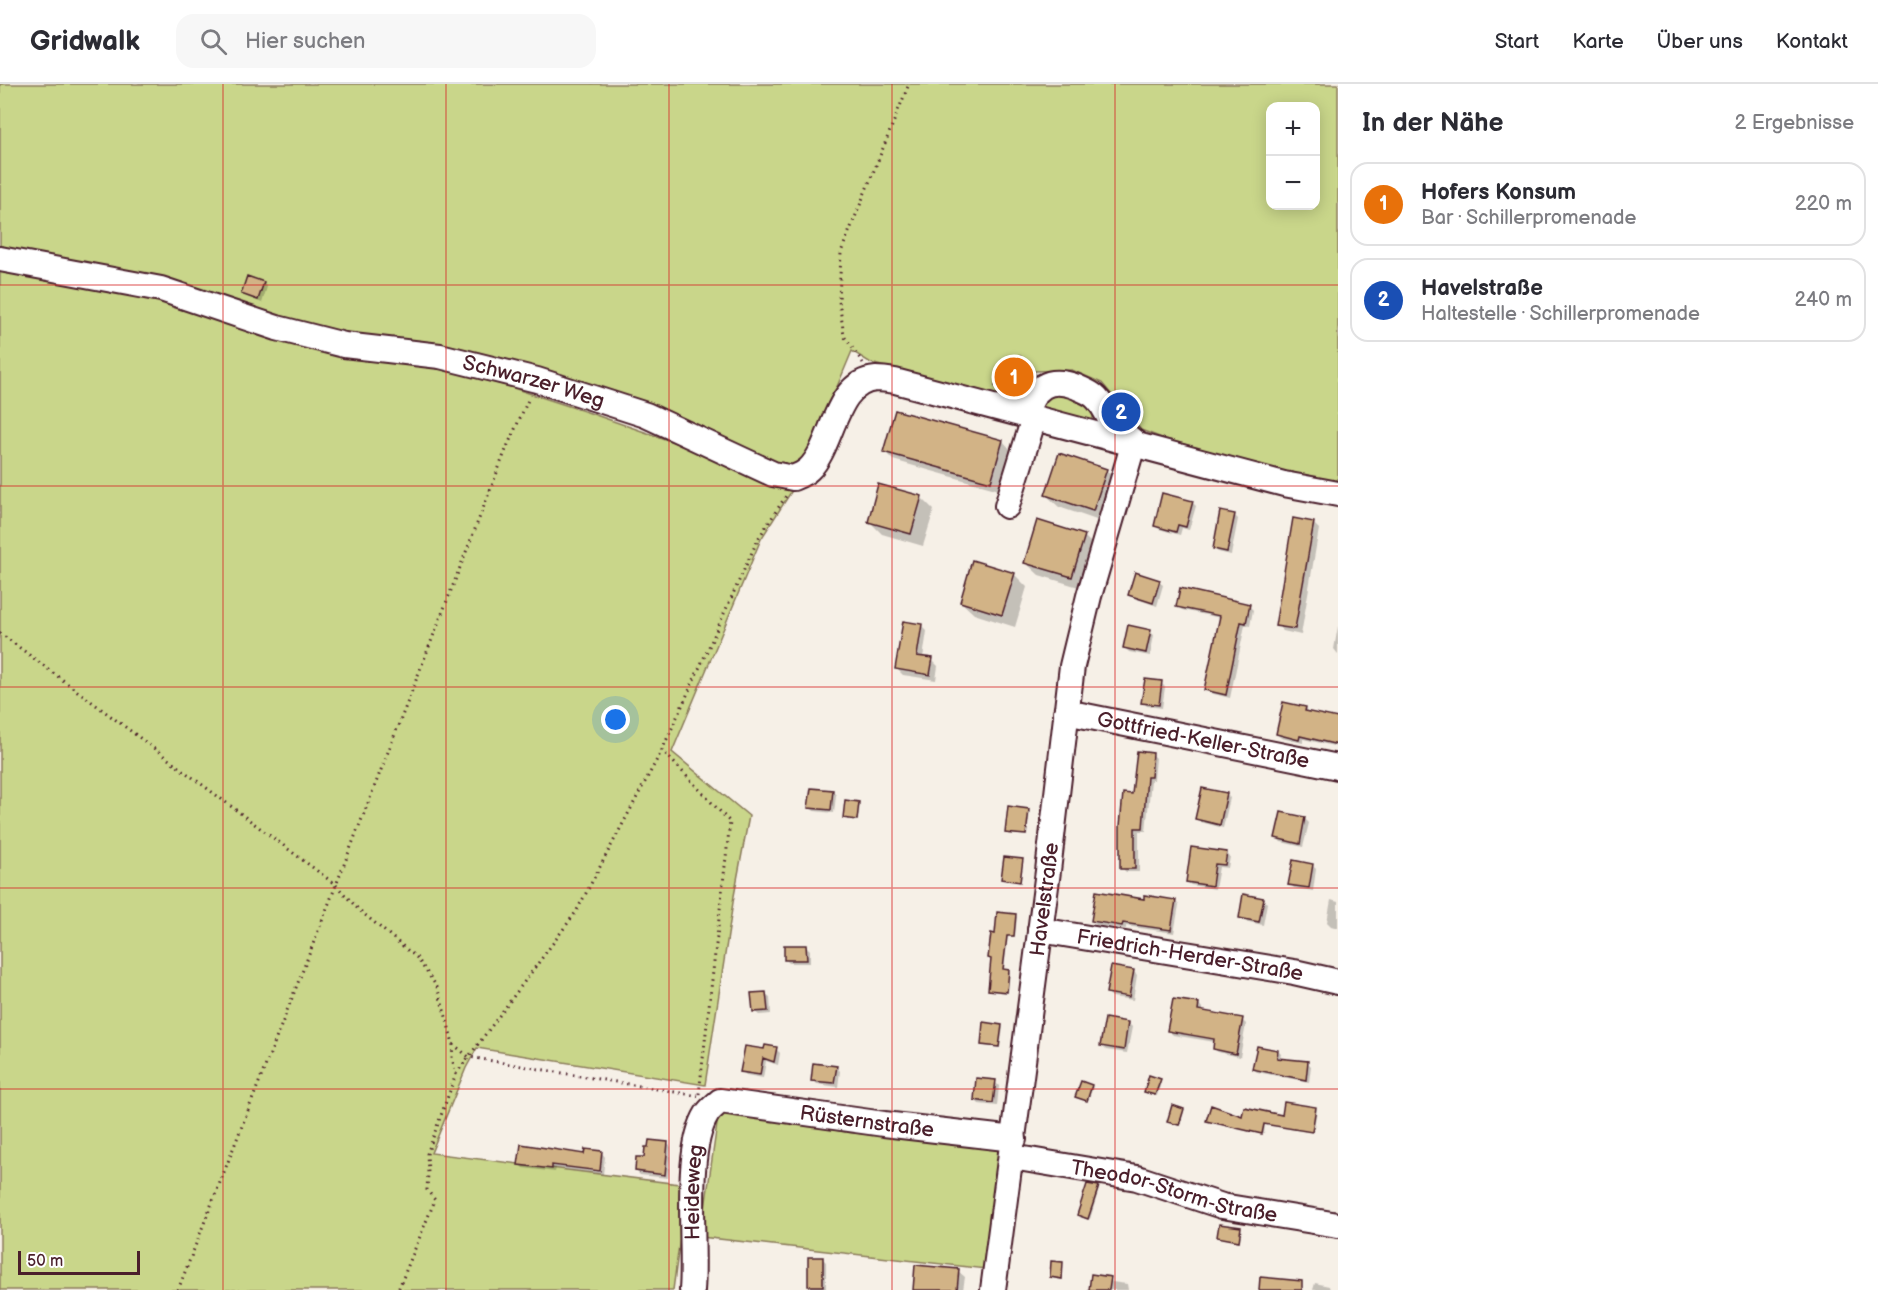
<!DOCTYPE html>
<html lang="de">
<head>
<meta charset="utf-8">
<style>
  body { margin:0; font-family:"Balsamiq Sans",sans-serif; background:#f7f7f7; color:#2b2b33 }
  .controls { position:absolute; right:18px; top:18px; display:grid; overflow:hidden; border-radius:12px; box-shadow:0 3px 15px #0003 }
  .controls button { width:54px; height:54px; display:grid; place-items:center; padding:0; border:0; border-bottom:2px solid #e1e1e2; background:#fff; color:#2b2b33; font:30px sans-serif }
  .scale { position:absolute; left:18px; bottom:15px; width:122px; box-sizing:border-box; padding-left:6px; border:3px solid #4a1f2b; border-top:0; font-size:16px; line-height:21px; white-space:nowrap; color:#4a1f2b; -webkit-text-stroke:4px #fff; paint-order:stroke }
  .you { position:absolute; left:616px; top:636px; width:21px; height:21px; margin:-15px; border:4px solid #fff; border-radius:50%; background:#1a73e8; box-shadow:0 0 0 9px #1a73e833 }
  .badge { display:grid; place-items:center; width:39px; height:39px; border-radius:50%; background:#d1495b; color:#fff; font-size:20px; font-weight:700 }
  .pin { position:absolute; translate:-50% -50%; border:3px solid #fff; box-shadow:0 2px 6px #0006 }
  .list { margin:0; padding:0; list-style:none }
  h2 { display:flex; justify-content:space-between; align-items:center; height:78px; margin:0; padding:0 24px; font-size:26px }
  h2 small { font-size:20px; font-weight:400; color:#7c7c81 }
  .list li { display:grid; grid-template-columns:39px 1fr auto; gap:18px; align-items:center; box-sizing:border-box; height:84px; margin:0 12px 12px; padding:0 12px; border:2px solid #e1e1e2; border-radius:18px }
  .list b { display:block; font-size:22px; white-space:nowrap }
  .list p { margin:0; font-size:20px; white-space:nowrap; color:#7c7c81 }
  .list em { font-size:20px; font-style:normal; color:#7c7c81 }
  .icon { flex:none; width:33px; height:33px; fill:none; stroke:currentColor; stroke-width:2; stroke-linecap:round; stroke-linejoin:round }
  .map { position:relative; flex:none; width:1338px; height:1206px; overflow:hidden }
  header { display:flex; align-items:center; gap:36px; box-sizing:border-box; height:84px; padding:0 30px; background:#fff; border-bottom:2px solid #e1e1e2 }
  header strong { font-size:28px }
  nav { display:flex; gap:33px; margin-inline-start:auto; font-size:21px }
  .search { width:420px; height:54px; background:#f7f7f7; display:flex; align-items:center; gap:15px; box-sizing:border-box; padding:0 21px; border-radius:18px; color:#7c7c81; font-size:22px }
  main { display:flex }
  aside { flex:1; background:#fff }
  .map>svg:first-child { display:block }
  .green { fill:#c9d68a; stroke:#8a7a5a; stroke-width:1.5; fill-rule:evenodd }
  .shadow { fill:#0003 }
  .building { fill:#d2b386; stroke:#4a1f2b; stroke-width:1.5 }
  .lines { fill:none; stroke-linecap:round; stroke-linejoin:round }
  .minor-casing { stroke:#4a1f2b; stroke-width:28 }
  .path { stroke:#4a1f2b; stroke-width:3; stroke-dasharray:1.5 4.5; stroke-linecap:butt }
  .minor { stroke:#fff; stroke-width:24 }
  .grid { fill:none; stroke:#d62828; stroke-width:1.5; stroke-opacity:0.55 }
  .labels { text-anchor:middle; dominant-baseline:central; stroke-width:5; stroke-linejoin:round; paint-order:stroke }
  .street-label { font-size:21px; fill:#4a1f2b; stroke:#fff }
</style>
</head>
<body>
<header>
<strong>Gridwalk</strong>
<div class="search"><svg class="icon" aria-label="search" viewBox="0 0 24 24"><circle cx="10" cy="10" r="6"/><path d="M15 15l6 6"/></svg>Hier suchen</div>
<nav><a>Start</a><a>Karte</a><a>Über uns</a><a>Kontakt</a></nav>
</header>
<main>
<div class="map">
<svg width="1338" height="1206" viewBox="0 0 1338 1206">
  <rect width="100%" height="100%" fill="#f6f0e7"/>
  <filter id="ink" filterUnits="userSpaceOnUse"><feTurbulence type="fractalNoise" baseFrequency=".0167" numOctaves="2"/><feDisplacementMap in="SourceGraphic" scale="12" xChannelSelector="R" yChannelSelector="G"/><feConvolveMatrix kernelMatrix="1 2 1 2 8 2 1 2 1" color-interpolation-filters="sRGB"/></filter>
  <g filter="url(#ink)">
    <!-- green -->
    <path class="green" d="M 0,0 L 1338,0 L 1338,399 L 1283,388 L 1162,354 L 1141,346 L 1102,299 L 1072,286 L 1034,287 L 1010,318 L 871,279 L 852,267 L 808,372 L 787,387 L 682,345 L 438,284 L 504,301 L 587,328 L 685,362 L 733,385 L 787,403 L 791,408 L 761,455 L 672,668 L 749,732 L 734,812 L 705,1001 L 477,964 L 466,984 L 431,1069 L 687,1101 L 673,1206 L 0,1206 ZM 1270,22 L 1316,22 L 1316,122 L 1270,122 Z
      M 1046,310 L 1081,311 L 1094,329 L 1092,338 L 1040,325 Z
      M 719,1026 L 846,1048 L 1002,1065 L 986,1185 L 701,1153 Z"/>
    <!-- shadow -->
    <path class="shadow" d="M 263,199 L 267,203 L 262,219 L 247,213 L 243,210 Z
      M 1020,274 L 1038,291 L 1015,317 L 1003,308 Z
      M 1003,357 L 1011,366 L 999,406 L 893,376 L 885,368 Z
      M 1106,386 L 1119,399 L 1105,439 L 1059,423 L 1046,411 Z
      M 921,413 L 934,426 L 923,462 L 882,450 L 869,437 Z
      M 1192,418 L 1196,422 L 1189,446 L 1182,444 L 1180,451 L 1159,445 L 1155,441 Z
      M 1234,431 L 1238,435 L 1231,471 L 1218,468 L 1214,464 Z
      M 1313,439 L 1319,445 L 1301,551 L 1283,547 L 1277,541 Z
      M 1084,452 L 1097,465 L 1085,505 L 1039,491 L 1026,479 Z
      M 1014,490 L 1027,503 L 1015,543 L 974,530 L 961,518 Z
      M 1159,498 L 1163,501 L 1157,522 L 1134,514 L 1130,510 Z
      M 1178,522 L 1249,522 L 1253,526 L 1250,542 L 1245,541 L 1230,614 L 1210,609 L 1206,605 L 1221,534 L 1182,526 Z
      M 921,541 L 927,547 L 923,574 L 932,576 L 938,582 L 936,596 L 903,591 L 897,585 Z
      M 1338,542 L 1338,570 L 1334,565 Z
      M 1150,548 L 1154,551 L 1150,572 L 1129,568 L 1125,564 Z
      M 1161,599 L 1165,603 L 1162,624 L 1147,622 L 1143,618 Z
      M 1306,624 L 1309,628 L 1338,636 L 1338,663 L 1303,655 L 1303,659 L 1281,654 L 1277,650 Z
      M 1153,671 L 1156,674 L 1154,696 L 1151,696 L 1146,747 L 1139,747 L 1139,788 L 1126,788 L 1122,784 Z
      M 832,707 L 836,711 L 834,729 L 814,727 L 810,723 Z
      M 1226,710 L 1230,714 L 1223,744 L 1201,738 L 1197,735 Z
      M 859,719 L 860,721 L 858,737 L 846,735 L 844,734 Z
      M 1028,726 L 1030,727 L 1027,752 L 1008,750 L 1006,748 Z
      M 1282,730 L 1305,735 L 1309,739 L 1303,763 L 1281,758 L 1277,754 Z
      M 1226,769 L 1230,773 L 1228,784 L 1219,783 L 1215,805 L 1191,801 L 1187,798 Z
      M 1022,777 L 1023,778 L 1021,798 L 1004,796 L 1003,795 Z
      M 1313,782 L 1316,785 L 1313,807 L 1294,804 L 1290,800 Z
      M 1263,815 L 1267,819 L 1263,841 L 1244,837 L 1241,833 Z
      M 1145,816 L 1175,817 L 1179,821 L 1174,849 L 1126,842 L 1126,845 L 1096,841 L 1092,837 Z
      M 1331,816 L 1338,818 L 1338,844 L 1331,842 L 1327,838 Z
      M 1016,832 L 1017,833 L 1015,853 L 1008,852 L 1004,886 L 1010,888 L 1008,909 L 991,907 L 989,905 L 993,875 L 989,874 L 996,852 Z
      M 806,862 L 810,866 L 810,879 L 789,879 L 785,875 Z
      M 1133,887 L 1137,891 L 1133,916 L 1112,913 L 1108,909 Z
      M 766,910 L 770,913 L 771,930 L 759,931 L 755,928 Z
      M 1199,920 L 1202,924 L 1202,928 L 1242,936 L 1246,940 L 1240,973 L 1218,968 L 1214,965 L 1215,958 L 1173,951 L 1169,947 Z
      M 1128,939 L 1132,943 L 1127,969 L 1106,966 L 1102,962 Z
      M 1002,942 L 1003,944 L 1000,964 L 984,962 L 982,960 Z
      M 776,965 L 780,969 L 778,981 L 766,977 L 763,994 L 746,991 L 742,987 L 765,967 Z
      M 1278,967 L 1281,970 L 1280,975 L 1308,979 L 1311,982 L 1309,998 L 1257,988 L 1254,985 Z
      M 836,983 L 840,987 L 838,1003 L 817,1000 L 813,996 Z
      M 1160,997 L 1161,998 L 1157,1012 L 1147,1009 Z
      M 995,998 L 999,1002 L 997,1022 L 979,1020 L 975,1016 Z
      M 1092,1002 L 1093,1003 L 1088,1017 L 1079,1014 Z
      M 1316,1024 L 1317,1026 L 1313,1049 L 1265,1041 L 1264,1050 L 1207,1037 L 1283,1032 Z
      M 1183,1027 L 1184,1028 L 1180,1042 L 1170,1039 Z
      M 667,1059 L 671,1063 L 668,1094 L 640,1091 L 636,1087 L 645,1075 Z
      M 602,1069 L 605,1073 L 603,1090 L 556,1084 L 555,1088 L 523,1084 L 519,1080 Z
      M 1098,1103 L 1099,1105 L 1090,1135 L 1080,1132 Z
      M 1240,1145 L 1242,1146 L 1240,1157 L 1218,1153 Z
      M 810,1175 L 823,1175 L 826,1178 L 826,1206 L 810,1206 Z
      M 1063,1179 L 1063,1195 L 1053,1194 L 1051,1193 Z
      M 958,1187 L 965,1193 L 963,1206 L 914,1206 Z
      M 1110,1194 L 1112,1198 L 1127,1200 L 1128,1206 L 1091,1206 Z
      M 1315,1199 L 1329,1202 L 1330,1206 L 1313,1206 Z"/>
    <!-- building -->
    <path class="building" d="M 247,192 L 264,198 L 258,216 L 241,210 Z
      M 1020,272 L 1033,283 L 1008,312 L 1005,311 L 995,302 Z
      M 895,326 L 1003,356 L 991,398 L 883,368 Z
      M 1059,369 L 1107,385 L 1093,427 L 1045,411 Z
      M 878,400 L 922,412 L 911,450 L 868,438 Z
      M 1162,409 L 1193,417 L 1186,443 L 1178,441 L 1176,448 L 1154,442 Z
      M 1220,427 L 1235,430 L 1227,468 L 1213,465 Z
      M 1293,434 L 1314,438 L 1295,545 L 1275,542 Z
      M 1037,436 L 1085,451 L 1072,493 L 1024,479 Z
      M 972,476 L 1015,489 L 1002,531 L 960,518 Z
      M 1135,488 L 1160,496 L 1153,519 L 1128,511 Z
      M 1180,504 L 1250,520 L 1246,539 L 1241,538 L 1226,611 L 1204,606 L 1220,532 L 1176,523 Z
      M 903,537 L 922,540 L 917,572 L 933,574 L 930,591 L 895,585 Z
      M 1128,541 L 1151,546 L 1146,569 L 1123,564 Z
      M 1145,595 L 1162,597 L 1159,621 L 1141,619 Z
      M 1283,618 L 1306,623 L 1305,627 L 1338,634 L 1338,661 L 1300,652 L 1299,656 L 1276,650 Z
      M 1137,667 L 1153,669 L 1151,693 L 1147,693 L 1143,744 L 1135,744 L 1135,785 L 1120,785 L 1120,742 L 1123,709 L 1132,710 Z
      M 811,704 L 833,706 L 831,726 L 808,724 Z
      M 1202,704 L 1227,709 L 1220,741 L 1195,735 Z
      M 845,716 L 859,718 L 857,736 L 843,734 Z
      M 1008,722 L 1029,725 L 1026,751 L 1005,749 Z
      M 1281,728 L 1305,733 L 1300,760 L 1275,754 Z
      M 1191,763 L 1227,768 L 1225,781 L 1215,780 L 1212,802 L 1186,798 Z
      M 1004,773 L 1023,775 L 1020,798 L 1001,795 Z
      M 1293,776 L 1313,780 L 1309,804 L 1288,801 Z
      M 1096,807 L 1144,815 L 1144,811 L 1176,816 L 1171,846 L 1123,839 L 1122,842 L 1091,837 Z
      M 1243,810 L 1264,814 L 1259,838 L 1239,834 Z
      M 997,828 L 1016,830 L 1014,852 L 1007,852 L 1003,885 L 1009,886 L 1007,908 L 988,906 L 991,875 L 988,874 L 991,849 L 995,850 Z
      M 784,861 L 806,861 L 807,876 L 784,876 Z
      M 1111,882 L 1134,886 L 1129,913 L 1106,909 Z
      M 766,908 L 768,927 L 753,928 L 751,909 Z
      M 1173,915 L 1199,919 L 1198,926 L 1243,934 L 1236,970 L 1213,965 L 1214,955 L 1167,947 Z
      M 1105,934 L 1128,938 L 1124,966 L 1100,962 Z
      M 983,938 L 1002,941 L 999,963 L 981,961 Z
      M 765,961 L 777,963 L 774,978 L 763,974 L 760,991 L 740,988 L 745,962 L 764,965 Z
      M 1257,962 L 1278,966 L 1277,974 L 1308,977 L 1306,996 L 1252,985 Z
      M 813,979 L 837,982 L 834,999 L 811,997 Z
      M 1149,991 L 1161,995 L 1155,1011 L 1144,1008 Z
      M 976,994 L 996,996 L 993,1019 L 974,1016 Z
      M 1081,997 L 1092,1001 L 1087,1017 L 1075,1013 Z
      M 1284,1018 L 1316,1023 L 1312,1048 L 1264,1040 L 1262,1050 L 1206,1037 L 1211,1021 L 1242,1032 L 1244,1023 L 1282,1031 Z
      M 1172,1021 L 1184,1025 L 1179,1041 L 1167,1038 Z
      M 649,1056 L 668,1058 L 665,1091 L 635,1087 L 636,1073 L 644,1073 L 645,1063 L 648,1063 Z
      M 521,1060 L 584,1070 L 585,1065 L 602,1067 L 600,1087 L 552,1081 L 552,1085 L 518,1081 Z
      M 1087,1100 L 1099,1102 L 1088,1135 L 1077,1131 Z
      M 1219,1140 L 1241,1143 L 1239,1157 L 1217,1153 Z
      M 808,1173 L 823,1173 L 823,1202 L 808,1202 Z
      M 1051,1177 L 1063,1178 L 1062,1195 L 1050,1193 Z
      M 915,1181 L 959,1185 L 957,1206 L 913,1206 Z
      M 1091,1190 L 1111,1193 L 1109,1206 L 1089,1206 Z
      M 1260,1193 L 1302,1197 L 1302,1206 L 1259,1206 Z"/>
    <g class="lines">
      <defs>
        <g id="minor">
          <path id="s1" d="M 0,175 L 161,205 L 277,244 L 344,261 L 440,272 L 537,296 L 646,331 L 773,390 L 793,394 C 798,392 805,389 809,385 C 834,361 834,298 876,295 C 882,295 889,296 895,297 L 1284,400 L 1338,410"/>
          <path d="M 1025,331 C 1034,303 1048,292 1077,303 C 1083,306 1089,308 1094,312 C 1103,319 1106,330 1113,339 C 1119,346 1127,352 1134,358"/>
          <path d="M 1007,422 L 1034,334"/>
          <path id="s2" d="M 1066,628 L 1338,683"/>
          <path id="s3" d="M 1040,846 L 1294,888 L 1338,898"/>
          <path id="s4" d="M 1012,1073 L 1137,1094 L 1222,1122 L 1338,1141"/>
          <path id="s5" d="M 692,1206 C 696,1160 683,1068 707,1030 C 710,1025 716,1021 720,1017 L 884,1040 L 1014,1055"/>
          <path id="s6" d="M 993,1206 L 1048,787 L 1072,582 L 1089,512 L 1134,358"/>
        </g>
      </defs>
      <!-- minor casing -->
      <use href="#minor" class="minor-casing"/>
      <!-- path -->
      <path class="path" d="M 863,279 L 844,252 L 839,217 L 841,168 L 909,0
        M 0,549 L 336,801 L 358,825 L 417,874 L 437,903 L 447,936 L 453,960 L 452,974 L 456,990 L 427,1070 L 428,1089 L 427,1106 L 435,1116 L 398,1206
        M 453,960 L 469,973 L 698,1012
        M 456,990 L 576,828 L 662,666
        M 699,1010 L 730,738 L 662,666 L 758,455 L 786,412
        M 178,1206 L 507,363 L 529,314"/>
      <!-- minor -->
      <use href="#minor" class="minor"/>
    </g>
  </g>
  <!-- grid -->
  <path class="grid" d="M 223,0 L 223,1206M 446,0 L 446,1206M 669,0 L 669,1206M 892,0 L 892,1206M 1115,0 L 1115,1206M 0,201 L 1338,201M 0,402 L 1338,402M 0,603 L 1338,603M 0,804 L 1338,804M 0,1005 L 1338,1005"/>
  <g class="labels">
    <!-- street labels -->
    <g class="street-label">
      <text stroke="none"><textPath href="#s1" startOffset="549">Schwarzer Weg</textPath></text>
      <text stroke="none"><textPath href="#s2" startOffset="140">Gottfried-Keller-Straße</textPath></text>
      <text stroke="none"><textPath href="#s6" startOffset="394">Havelstraße</textPath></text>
      <text stroke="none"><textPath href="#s3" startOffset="152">Friedrich-Herder-Straße</textPath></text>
      <text stroke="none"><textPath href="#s5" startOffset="345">Rüsternstraße</textPath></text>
      <text stroke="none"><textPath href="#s4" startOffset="166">Theodor-Storm-Straße</textPath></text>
      <text stroke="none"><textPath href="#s5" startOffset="98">Heideweg</textPath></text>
    </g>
  </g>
</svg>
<div class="controls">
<button>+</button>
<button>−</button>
</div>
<div class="scale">50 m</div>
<div class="you"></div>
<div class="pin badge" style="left:1014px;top:293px;background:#e8710a">1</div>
<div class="pin badge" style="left:1121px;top:328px;background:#1a4fb4">2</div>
</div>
<aside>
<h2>In der Nähe<small>2 Ergebnisse</small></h2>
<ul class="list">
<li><span class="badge" style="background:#e8710a">1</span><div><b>Hofers Konsum</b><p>Bar · Schillerpromenade</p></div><em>220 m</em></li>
<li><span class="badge" style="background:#1a4fb4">2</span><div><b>Havelstraße</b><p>Haltestelle · Schillerpromenade</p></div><em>240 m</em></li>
</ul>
</aside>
</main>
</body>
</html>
